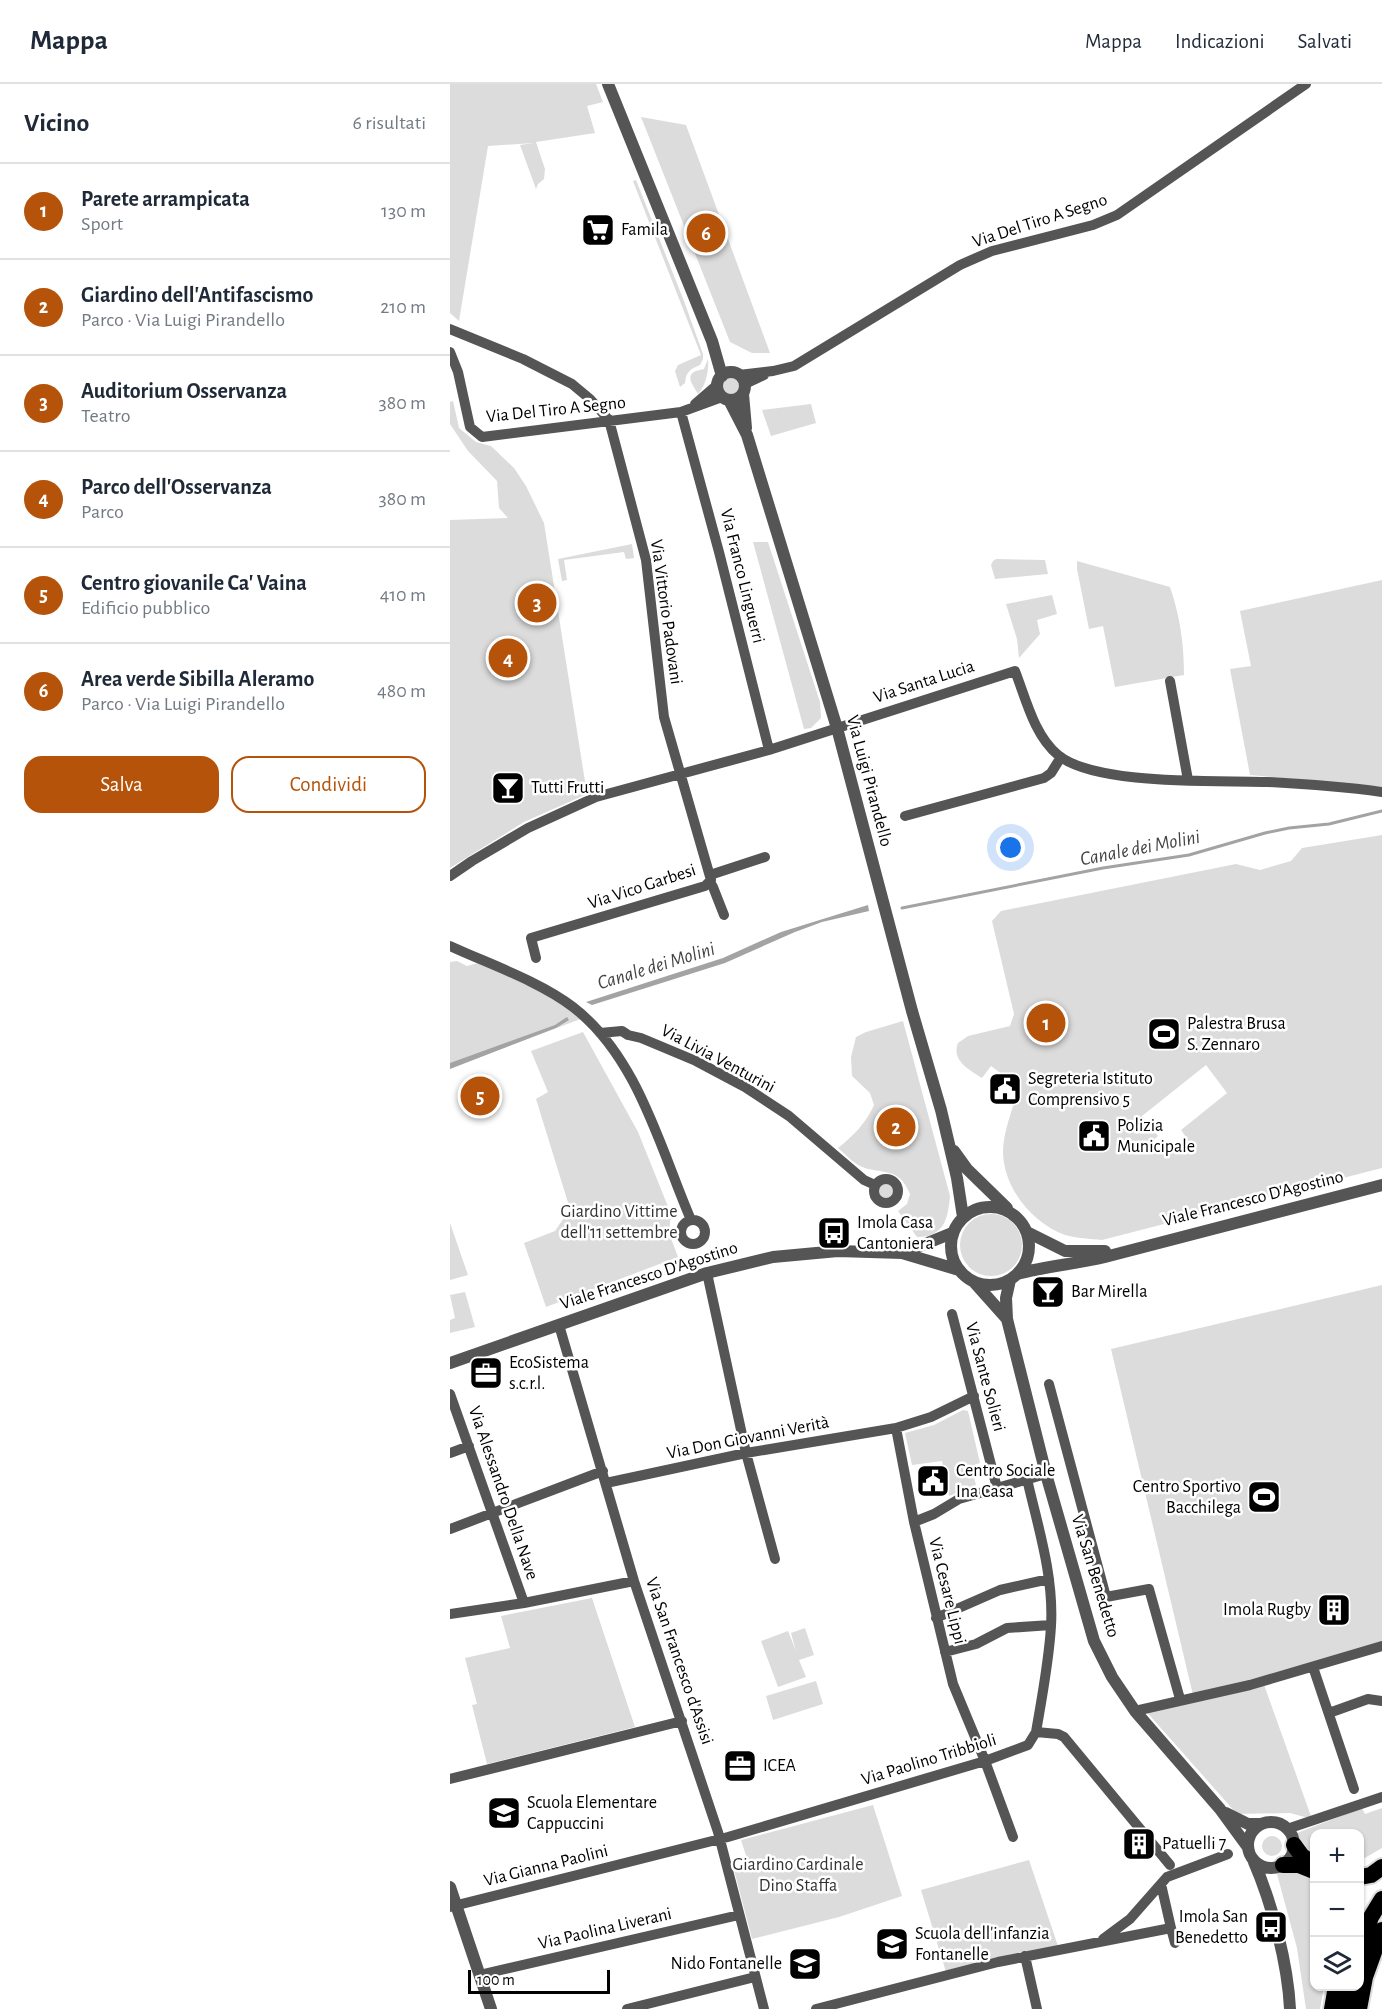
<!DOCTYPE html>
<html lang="it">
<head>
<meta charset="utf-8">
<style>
  body { margin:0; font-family:"Alegreya Sans",sans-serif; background:#f6f6f7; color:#1f2937 }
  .controls { position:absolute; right:18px; bottom:18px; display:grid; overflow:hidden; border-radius:12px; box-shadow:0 2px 4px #0004 }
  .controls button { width:54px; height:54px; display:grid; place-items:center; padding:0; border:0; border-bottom:2px solid #e0e1e3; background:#fff; color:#1f2937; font:30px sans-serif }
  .scale { position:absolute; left:18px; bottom:15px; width:142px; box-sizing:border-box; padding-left:6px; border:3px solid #000; border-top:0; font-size:16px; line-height:21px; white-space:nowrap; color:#000; -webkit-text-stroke:4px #fff; paint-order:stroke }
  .you { position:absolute; left:561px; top:764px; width:21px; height:21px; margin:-15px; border:4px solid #fff; border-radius:50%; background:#1a73e8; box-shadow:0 0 0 9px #1a73e833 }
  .badge { display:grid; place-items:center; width:39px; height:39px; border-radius:50%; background:#b45309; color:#fff; font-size:20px; font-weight:700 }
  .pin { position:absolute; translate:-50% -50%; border:3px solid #fff; box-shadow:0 2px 6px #0006 }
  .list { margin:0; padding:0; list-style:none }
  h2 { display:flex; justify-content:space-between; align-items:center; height:78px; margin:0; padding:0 24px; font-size:26px }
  h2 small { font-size:20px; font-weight:400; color:#747a83 }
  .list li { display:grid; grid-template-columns:39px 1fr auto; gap:18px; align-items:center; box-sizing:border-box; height:96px; padding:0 24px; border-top:2px solid #e0e1e3 }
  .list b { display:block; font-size:22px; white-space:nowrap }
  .list p { margin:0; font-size:20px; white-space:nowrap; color:#747a83 }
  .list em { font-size:20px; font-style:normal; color:#747a83 }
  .actions { display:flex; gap:12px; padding:18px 24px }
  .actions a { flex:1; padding:14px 0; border:2px solid #b45309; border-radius:18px; text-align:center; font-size:21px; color:#b45309 }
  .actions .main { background:#b45309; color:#fff }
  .icon { flex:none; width:33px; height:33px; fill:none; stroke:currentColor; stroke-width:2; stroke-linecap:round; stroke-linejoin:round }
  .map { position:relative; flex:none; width:932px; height:1925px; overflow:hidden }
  header { display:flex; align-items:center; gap:36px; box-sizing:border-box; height:84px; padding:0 30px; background:#fff; border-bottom:2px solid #e0e1e3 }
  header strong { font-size:28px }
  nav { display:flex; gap:33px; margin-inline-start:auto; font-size:21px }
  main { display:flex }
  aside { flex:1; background:#fff }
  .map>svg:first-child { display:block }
  .green { fill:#dcdcdc; fill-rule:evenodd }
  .water { fill:#a3a3a3 }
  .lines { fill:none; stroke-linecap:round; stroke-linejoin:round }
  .stream { stroke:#a3a3a3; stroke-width:3 }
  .trunk-casing { stroke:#dbdbdb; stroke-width:20 }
  .minor { stroke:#555; stroke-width:10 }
  .tertiary { stroke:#555; stroke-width:12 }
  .trunk { stroke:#000; stroke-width:16 }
  .labels { text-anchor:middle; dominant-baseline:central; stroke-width:5; stroke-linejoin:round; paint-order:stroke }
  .street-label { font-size:18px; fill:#000; stroke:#fff }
  .poi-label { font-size:18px; fill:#000; stroke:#fff; text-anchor:start }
  .park-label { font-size:18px; fill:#333; stroke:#fff }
  .water-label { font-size:20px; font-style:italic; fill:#444; stroke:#fff }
</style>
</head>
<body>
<header>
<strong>Mappa</strong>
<nav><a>Mappa</a><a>Indicazioni</a><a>Salvati</a></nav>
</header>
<main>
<aside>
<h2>Vicino<small>6 risultati</small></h2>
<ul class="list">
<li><span class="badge">1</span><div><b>Parete arrampicata</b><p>Sport</p></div><em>130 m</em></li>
<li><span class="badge">2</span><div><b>Giardino dell'Antifascismo</b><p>Parco · Via Luigi Pirandello</p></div><em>210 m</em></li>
<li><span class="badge">3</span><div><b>Auditorium Osservanza</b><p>Teatro</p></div><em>380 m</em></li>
<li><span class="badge">4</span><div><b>Parco dell'Osservanza</b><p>Parco</p></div><em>380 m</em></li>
<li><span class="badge">5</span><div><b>Centro giovanile Ca' Vaina</b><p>Edificio pubblico</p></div><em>410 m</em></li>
<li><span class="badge">6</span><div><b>Area verde Sibilla Aleramo</b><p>Parco · Via Luigi Pirandello</p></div><em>480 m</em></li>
</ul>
<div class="actions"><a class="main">Salva</a><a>Condividi</a></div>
</aside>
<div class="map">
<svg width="932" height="1925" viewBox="0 0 932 1925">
  <rect width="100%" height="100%" fill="#fff"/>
  <!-- green -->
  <path class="green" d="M 0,0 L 146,0 L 153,18 L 137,22 L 145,49 L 86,58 L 95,85 L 94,95 L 88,100 L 86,105 L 70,61 L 83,59 L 38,62 L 9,237 L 0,229 Z
    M 191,33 L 236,41 L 320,269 L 302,269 L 280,258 Z
    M 186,96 L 234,217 L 253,270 L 253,275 L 250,281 C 240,285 236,288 235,299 L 230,303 L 225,287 L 228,281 L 251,271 L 183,97 Z
    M 258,275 C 259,287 256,301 248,310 C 245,304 235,293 244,288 C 247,286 251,286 254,285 Z
    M272 302a9 9 0 1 1 18 0a9 9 0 1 1-18 0Z
    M 3,317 L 9,344 L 26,358 L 41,362 L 64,384 L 76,402 L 94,439 L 137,710 L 74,738 L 0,784 L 0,436 L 58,434 L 49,424 L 47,397 L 18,367 L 0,340 L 0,318 Z
    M 361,320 L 366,339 L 321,352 L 312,326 Z
    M 303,458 L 318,458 L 370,618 L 371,634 L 361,644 L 354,645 Z
    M 182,460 L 184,474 L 176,475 L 174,468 L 114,476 L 117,496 L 112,497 L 108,475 Z
    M 546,475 L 595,476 L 598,490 L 545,495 L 541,481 L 543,477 Z
    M 627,477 L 720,503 C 730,532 734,560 734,591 L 665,603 L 653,542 L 639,545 L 627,485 Z
    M 932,496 L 932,703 L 800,691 L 780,585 L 801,582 L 790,527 Z
    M 602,511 L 607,530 L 587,536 L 590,550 L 569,574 L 567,555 L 556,520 Z
    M 932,751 L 932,1084 L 652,1156 C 640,1155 626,1154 615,1151 C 582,1139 554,1104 553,1069 C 553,1052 559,1035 564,1019 L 559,1015 L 568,1002 L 541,982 L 532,994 C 520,986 501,977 508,959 L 518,952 L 560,942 L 564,930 L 542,837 L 551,827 L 786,780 L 810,786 L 841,777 L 852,764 ZM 756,981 L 777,1009 L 731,1046 L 736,1053 L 716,1068 L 711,1063 L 706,1067 L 700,1059 L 708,1052 L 692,1032 Z
    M 42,875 L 136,933 L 0,984 L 0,878 L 7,877 L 17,882 Z
    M 453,937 L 500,1112 C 498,1135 494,1153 467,1153 L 448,1127 L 457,1120 L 460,1110 C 448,1081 433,1092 410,1082 C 402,1078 395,1070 388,1064 C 404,1051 416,1039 424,1021 L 420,1009 L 402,992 L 401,973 L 406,953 L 416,948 Z
    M 133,948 L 188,1048 L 221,1130 L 219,1149 L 228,1173 L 96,1223 L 74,1159 L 105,1147 L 120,1125 L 86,1015 L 98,1008 L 81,967 Z
    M427 1107a9 9 0 1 1 18 0a9 9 0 1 1-18 0Z
    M510 1161a31 31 0 1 1 62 0a31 31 0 1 1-62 0Z
    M 0,1139 L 18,1191 L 0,1196 Z
    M 932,1201 L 932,1561 L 812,1595 L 862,1735 L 840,1729 L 787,1730 L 694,1625 L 743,1611 L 661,1265 Z
    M 15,1208 L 25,1243 L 0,1249 L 0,1236 L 5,1234 L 0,1211 Z
    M 513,1326 L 518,1327 L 530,1379 L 521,1382 L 526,1401 L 499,1412 L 492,1377 L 462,1381 L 455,1349 L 484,1341 Z
    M 142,1514 L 185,1643 L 37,1680 L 22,1621 L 27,1620 L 15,1574 L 60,1564 L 51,1532 Z
    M 355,1544 L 364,1571 L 349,1576 L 356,1593 L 328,1603 L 311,1557 L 338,1547 L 346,1567 L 341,1549 Z
    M 366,1597 L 373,1620 L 323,1636 L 316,1612 Z
    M 423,1721 L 452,1812 L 389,1833 L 302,1855 L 284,1786 L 299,1781 L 291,1756 Z
    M 912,1724 L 915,1730 L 932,1724 L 932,1764 L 913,1775 L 911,1786 L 910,1786 L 910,1750 L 864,1750 L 864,1777 L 847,1755 L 847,1749 Z
    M812 1762a10 10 0 1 1 20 0a10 10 0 1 1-20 0Z
    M 579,1776 L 609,1865 L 496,1888 L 471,1806 Z
    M 832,1788 L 855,1790 L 864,1796 L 864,1902 L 874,1903 L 870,1925 L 856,1925 L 847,1864 L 827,1790 Z"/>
  <!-- water -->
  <path class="water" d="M 418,821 L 419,827 L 372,838 L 345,848 L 275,879 L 142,921 L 136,918 L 273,874 L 331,848 Z
    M 117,933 L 119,936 L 106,944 L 0,985 L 0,979 L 105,941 Z"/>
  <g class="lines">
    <!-- stream -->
    <path class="stream" d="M 452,824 L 653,784 L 739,771 L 815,749 L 839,744 L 879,740 L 932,727"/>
    <defs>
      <path id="trunk" d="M 844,1761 L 852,1772 L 864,1780
        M 833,1781 L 849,1781 L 864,1787
        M 910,1793 L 921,1791 L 932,1783
        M 910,1866 L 921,1833 L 932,1815
        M 882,1925 L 886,1902
        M 894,1925 L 899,1902
        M 909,1925 L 915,1893 L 932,1846"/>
    </defs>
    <!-- trunk casing -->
    <use href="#trunk" class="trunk-casing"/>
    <!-- minor -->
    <path class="minor" d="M 0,245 L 73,275 L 122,300 L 140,315 L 159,336 L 196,476 L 214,633 L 261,796 L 255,802 L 81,854 L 86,874
      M 0,268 L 8,288 L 20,343 L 32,353 L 231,328 L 272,313
      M 289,291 L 323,287 L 344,282 L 510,181 L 542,167 L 643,141 L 667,131 L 856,0
      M 295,300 L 314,291
      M 245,320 L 267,301
      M 231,328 L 269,468 L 319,666
      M 720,597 L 738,696
      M 455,732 L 594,694 L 601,689 L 611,673
      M 260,791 L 315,773
      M 0,792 L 22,777 L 78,744 L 146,713 L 319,666 L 565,587 C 576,615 584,651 608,671 C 646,702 768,696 818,698 C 856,700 895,703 932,708
      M 260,798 L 263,803 L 274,831
      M 0,862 C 39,880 89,897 123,923 C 188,973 210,1064 241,1136
      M 150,949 L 172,947 L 178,951 L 191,954 L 246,977 L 295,1003 L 339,1032 L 414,1096 L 425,1101
      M424 1107a12 12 0 1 1 24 0a12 12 0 1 1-24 0Z
      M231 1148a12 12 0 1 1 24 0a12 12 0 1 1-24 0Z
      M 257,1189 L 296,1369 L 325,1475
      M 502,1230 L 547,1404
      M 109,1241 L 184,1497 L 268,1748 L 314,1925
      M 599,1300 L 656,1513 L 699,1505 L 730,1615
      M 0,1310 L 74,1519
      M 446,1344 L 464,1438 L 503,1600 L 535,1677 L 563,1753
      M 0,1369 L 19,1362
      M 156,1399 L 296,1369 L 446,1344 L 481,1333 L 524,1312
      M 464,1438 L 484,1430 L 509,1415 L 596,1390
      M 0,1445 L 153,1387
      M 0,1530 L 74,1519 L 184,1497
      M 486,1534 L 550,1506 L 599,1495
      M 495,1568 L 526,1560 L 557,1544 L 601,1541
      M 863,1583 L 904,1705
      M 685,1627 L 800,1601 L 932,1562
      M 879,1629 L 918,1615 L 932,1617
      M 586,1648 L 608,1650 L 614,1653 L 720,1781
      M 0,1695 L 232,1637
      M 837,1745 L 932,1713
      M 0,1823 L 278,1753 L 535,1677 L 578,1661 L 586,1648 C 592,1613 599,1577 601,1542 C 604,1492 588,1443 577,1395
      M 721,1844 L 725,1859
      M 653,1855 L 680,1835 L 717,1793 L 778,1770
      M 575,1872 L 587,1925
      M 29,1891 L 289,1831
      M 177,1925 L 305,1893
      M 366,1925 L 548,1878 L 721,1844 L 711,1800"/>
    <!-- tertiary -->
    <path class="tertiary" d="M 158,0 L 262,257 L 272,292
      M267 302a14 14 0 1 1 28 0a14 14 0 1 1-28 0Z
      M 293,310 L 296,344
      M 279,316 L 297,351 L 387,644 L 462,927 L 491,1026 L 507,1094 L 513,1133
      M 504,1067 L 517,1085 L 557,1124
      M501 1162a39 39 0 1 1 78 0a39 39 0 1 1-78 0Z
      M 577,1148 L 615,1167 L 655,1167
      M 453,1169 L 502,1149
      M 567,1190 C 596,1182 626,1180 655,1173 L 932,1101
      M 560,1196 L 556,1214 L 557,1235 L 596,1390 L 644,1557 L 662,1593 L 685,1627 L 770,1725 L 797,1762
      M 524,1198 L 557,1235
      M 0,1279 L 257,1189 L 323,1173 L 388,1167 L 452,1169 L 509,1186
      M 776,1729 L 798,1740 L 810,1740
      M798 1761a23 23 0 1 1 46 0a23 23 0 1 1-46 0Z
      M 804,1778 C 822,1819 838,1881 840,1925
      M 0,1803 L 41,1925"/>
    <!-- trunk -->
    <use href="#trunk" class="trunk"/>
  </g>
  <!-- icons -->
  <defs>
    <symbol id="supermarket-square" viewBox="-11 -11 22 22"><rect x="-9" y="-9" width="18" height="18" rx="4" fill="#000" stroke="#fff"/><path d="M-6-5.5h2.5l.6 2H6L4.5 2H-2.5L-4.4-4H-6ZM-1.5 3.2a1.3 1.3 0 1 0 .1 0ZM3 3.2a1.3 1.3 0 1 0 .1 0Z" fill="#fff"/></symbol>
    <symbol id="bar-square" viewBox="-11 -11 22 22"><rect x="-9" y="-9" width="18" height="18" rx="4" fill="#000" stroke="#fff"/><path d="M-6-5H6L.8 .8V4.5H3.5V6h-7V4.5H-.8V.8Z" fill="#fff"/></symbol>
    <symbol id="stadium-square" viewBox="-11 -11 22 22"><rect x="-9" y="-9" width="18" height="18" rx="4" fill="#000" stroke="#fff"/><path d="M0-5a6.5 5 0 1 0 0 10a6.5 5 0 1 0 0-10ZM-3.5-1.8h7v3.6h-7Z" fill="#fff"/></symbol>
    <symbol id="civic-square" viewBox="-11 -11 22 22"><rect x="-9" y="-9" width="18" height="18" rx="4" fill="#000" stroke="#fff"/><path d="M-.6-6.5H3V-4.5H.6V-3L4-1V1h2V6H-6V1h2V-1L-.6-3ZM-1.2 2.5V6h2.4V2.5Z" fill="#fff"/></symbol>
    <symbol id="bus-square" viewBox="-11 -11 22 22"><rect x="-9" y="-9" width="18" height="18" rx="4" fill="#000" stroke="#fff"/><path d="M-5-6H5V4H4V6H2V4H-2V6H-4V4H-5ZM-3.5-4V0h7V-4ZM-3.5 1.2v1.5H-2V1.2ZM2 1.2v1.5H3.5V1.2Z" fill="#fff"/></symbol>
    <symbol id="office-square" viewBox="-11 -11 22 22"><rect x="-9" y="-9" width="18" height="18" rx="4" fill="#000" stroke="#fff"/><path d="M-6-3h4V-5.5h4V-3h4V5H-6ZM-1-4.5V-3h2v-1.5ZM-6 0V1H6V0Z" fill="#fff"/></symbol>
    <symbol id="building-square" viewBox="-11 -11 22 22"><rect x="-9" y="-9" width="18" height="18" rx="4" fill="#000" stroke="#fff"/><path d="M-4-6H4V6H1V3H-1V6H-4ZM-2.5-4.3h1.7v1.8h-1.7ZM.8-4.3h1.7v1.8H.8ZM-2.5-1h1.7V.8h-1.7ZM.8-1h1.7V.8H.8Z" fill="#fff"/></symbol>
    <symbol id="school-square" viewBox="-11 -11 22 22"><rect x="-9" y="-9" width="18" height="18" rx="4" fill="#000" stroke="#fff"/><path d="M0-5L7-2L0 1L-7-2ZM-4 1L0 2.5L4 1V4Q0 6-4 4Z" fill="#fff"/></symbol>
  </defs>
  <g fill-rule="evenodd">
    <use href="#supermarket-square" x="129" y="127" width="38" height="38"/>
    <use href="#bar-square" x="39" y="685" width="38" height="38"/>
    <use href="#stadium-square" x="695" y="931" width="38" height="38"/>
    <use href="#civic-square" x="536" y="986" width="38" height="38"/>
    <use href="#civic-square" x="625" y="1033" width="38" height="38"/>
    <use href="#bus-square" x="365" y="1130" width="38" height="38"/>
    <use href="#bar-square" x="579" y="1189" width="38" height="38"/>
    <use href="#office-square" x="17" y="1270" width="38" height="38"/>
    <use href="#civic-square" x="464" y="1378" width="38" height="38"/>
    <use href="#stadium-square" x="795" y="1394" width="38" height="38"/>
    <use href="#building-square" x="865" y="1507" width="38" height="38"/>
    <use href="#office-square" x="271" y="1663" width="38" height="38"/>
    <use href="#school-square" x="35" y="1710" width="38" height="38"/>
    <use href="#building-square" x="670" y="1741" width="38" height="38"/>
    <use href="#bus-square" x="802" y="1824" width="38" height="38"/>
    <use href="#school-square" x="423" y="1841" width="38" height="38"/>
    <use href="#school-square" x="336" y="1861" width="38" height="38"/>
  </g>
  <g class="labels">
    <!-- street labels -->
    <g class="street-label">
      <text transform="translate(590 137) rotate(-18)">Via Del Tiro A Segno</text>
      <text transform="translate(106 326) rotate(-6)">Via Del Tiro A Segno</text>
      <text transform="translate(292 492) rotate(76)">Via Franco Linguerri</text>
      <text transform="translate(216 528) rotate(82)">Via Vittorio Padovani</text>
      <text transform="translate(474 598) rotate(-18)">Via Santa Lucia</text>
      <text transform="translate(419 697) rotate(75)">Via Luigi Pirandello</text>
      <text transform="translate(192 803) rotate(-18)">Via Vico Garbesi</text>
      <text transform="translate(268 975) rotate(28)">Via Livia Venturini</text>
      <text transform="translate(803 1115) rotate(-14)">Viale Francesco D'Agostino</text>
      <text transform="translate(199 1192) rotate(-18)">Viale Francesco D'Agostino</text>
      <text transform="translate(535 1293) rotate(75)">Via Sante Solieri</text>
      <text transform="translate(298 1354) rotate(-11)">Via Don Giovanni Verità</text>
      <text transform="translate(53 1409) rotate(71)">Via Alessandro Della Nave</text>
      <text transform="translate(645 1492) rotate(73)">Via San Benedetto</text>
      <text transform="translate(497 1507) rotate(76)">Via Cesare Lippi</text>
      <text transform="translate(229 1577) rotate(71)">Via San Francesco d'Assisi</text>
      <text transform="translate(479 1676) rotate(-17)">Via Paolino Tribbioli</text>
      <text transform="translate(96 1782) rotate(-14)">Via Gianna Paolini</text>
      <text transform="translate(155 1845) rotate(-13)">Via Paolina Liverani</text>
    </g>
    <!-- poi labels -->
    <g class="poi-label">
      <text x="171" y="146">Famila</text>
      <text x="81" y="704">Tutti Frutti</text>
      <text x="737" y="940">Palestra Brusa<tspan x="737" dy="21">S. Zennaro</tspan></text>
      <text x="578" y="995">Segreteria Istituto<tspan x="578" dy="21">Comprensivo 5</tspan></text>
      <text x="667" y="1042">Polizia<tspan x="667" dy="21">Municipale</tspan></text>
      <text x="407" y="1139">Imola Casa<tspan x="407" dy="21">Cantoniera</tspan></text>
      <text x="621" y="1208">Bar Mirella</text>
      <text x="59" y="1279">EcoSistema<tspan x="59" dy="21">s.c.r.l.</tspan></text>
      <text x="506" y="1387">Centro Sociale<tspan x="506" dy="21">Ina Casa</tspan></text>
      <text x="791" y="1403" text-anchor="end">Centro Sportivo<tspan x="791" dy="21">Bacchilega</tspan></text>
      <text x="861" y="1526" text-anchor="end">Imola Rugby</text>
      <text x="313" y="1682">ICEA</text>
      <text x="77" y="1719">Scuola Elementare<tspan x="77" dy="21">Cappuccini</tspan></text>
      <text x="712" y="1760">Patuelli 7</text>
      <text x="798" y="1833" text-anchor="end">Imola San<tspan x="798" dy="21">Benedetto</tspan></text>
      <text x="465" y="1850">Scuola dell'infanzia<tspan x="465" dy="21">Fontanelle</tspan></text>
      <text x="332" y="1880" text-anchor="end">Nido Fontanelle</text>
    </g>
    <!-- park labels -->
    <g class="park-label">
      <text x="169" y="1128">Giardino Vittime<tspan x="169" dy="21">dell'11 settembre</tspan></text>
      <text x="348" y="1781">Giardino Cardinale<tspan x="348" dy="21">Dino Staffa</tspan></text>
    </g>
    <!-- water labels -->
    <g class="water-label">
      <text transform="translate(690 764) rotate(-11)">Canale dei Molini</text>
      <text transform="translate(206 882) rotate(-17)">Canale dei Molini</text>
    </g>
  </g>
</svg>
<div class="controls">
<button>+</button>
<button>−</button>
<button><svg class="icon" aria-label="layers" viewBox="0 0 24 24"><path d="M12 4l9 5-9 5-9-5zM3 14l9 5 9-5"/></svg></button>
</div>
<div class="scale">100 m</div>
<div class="you"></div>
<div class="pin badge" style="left:596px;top:939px">1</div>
<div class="pin badge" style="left:446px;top:1043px">2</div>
<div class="pin badge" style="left:87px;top:519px">3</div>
<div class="pin badge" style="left:58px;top:574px">4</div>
<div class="pin badge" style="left:30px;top:1012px">5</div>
<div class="pin badge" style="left:256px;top:149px">6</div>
</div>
</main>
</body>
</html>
